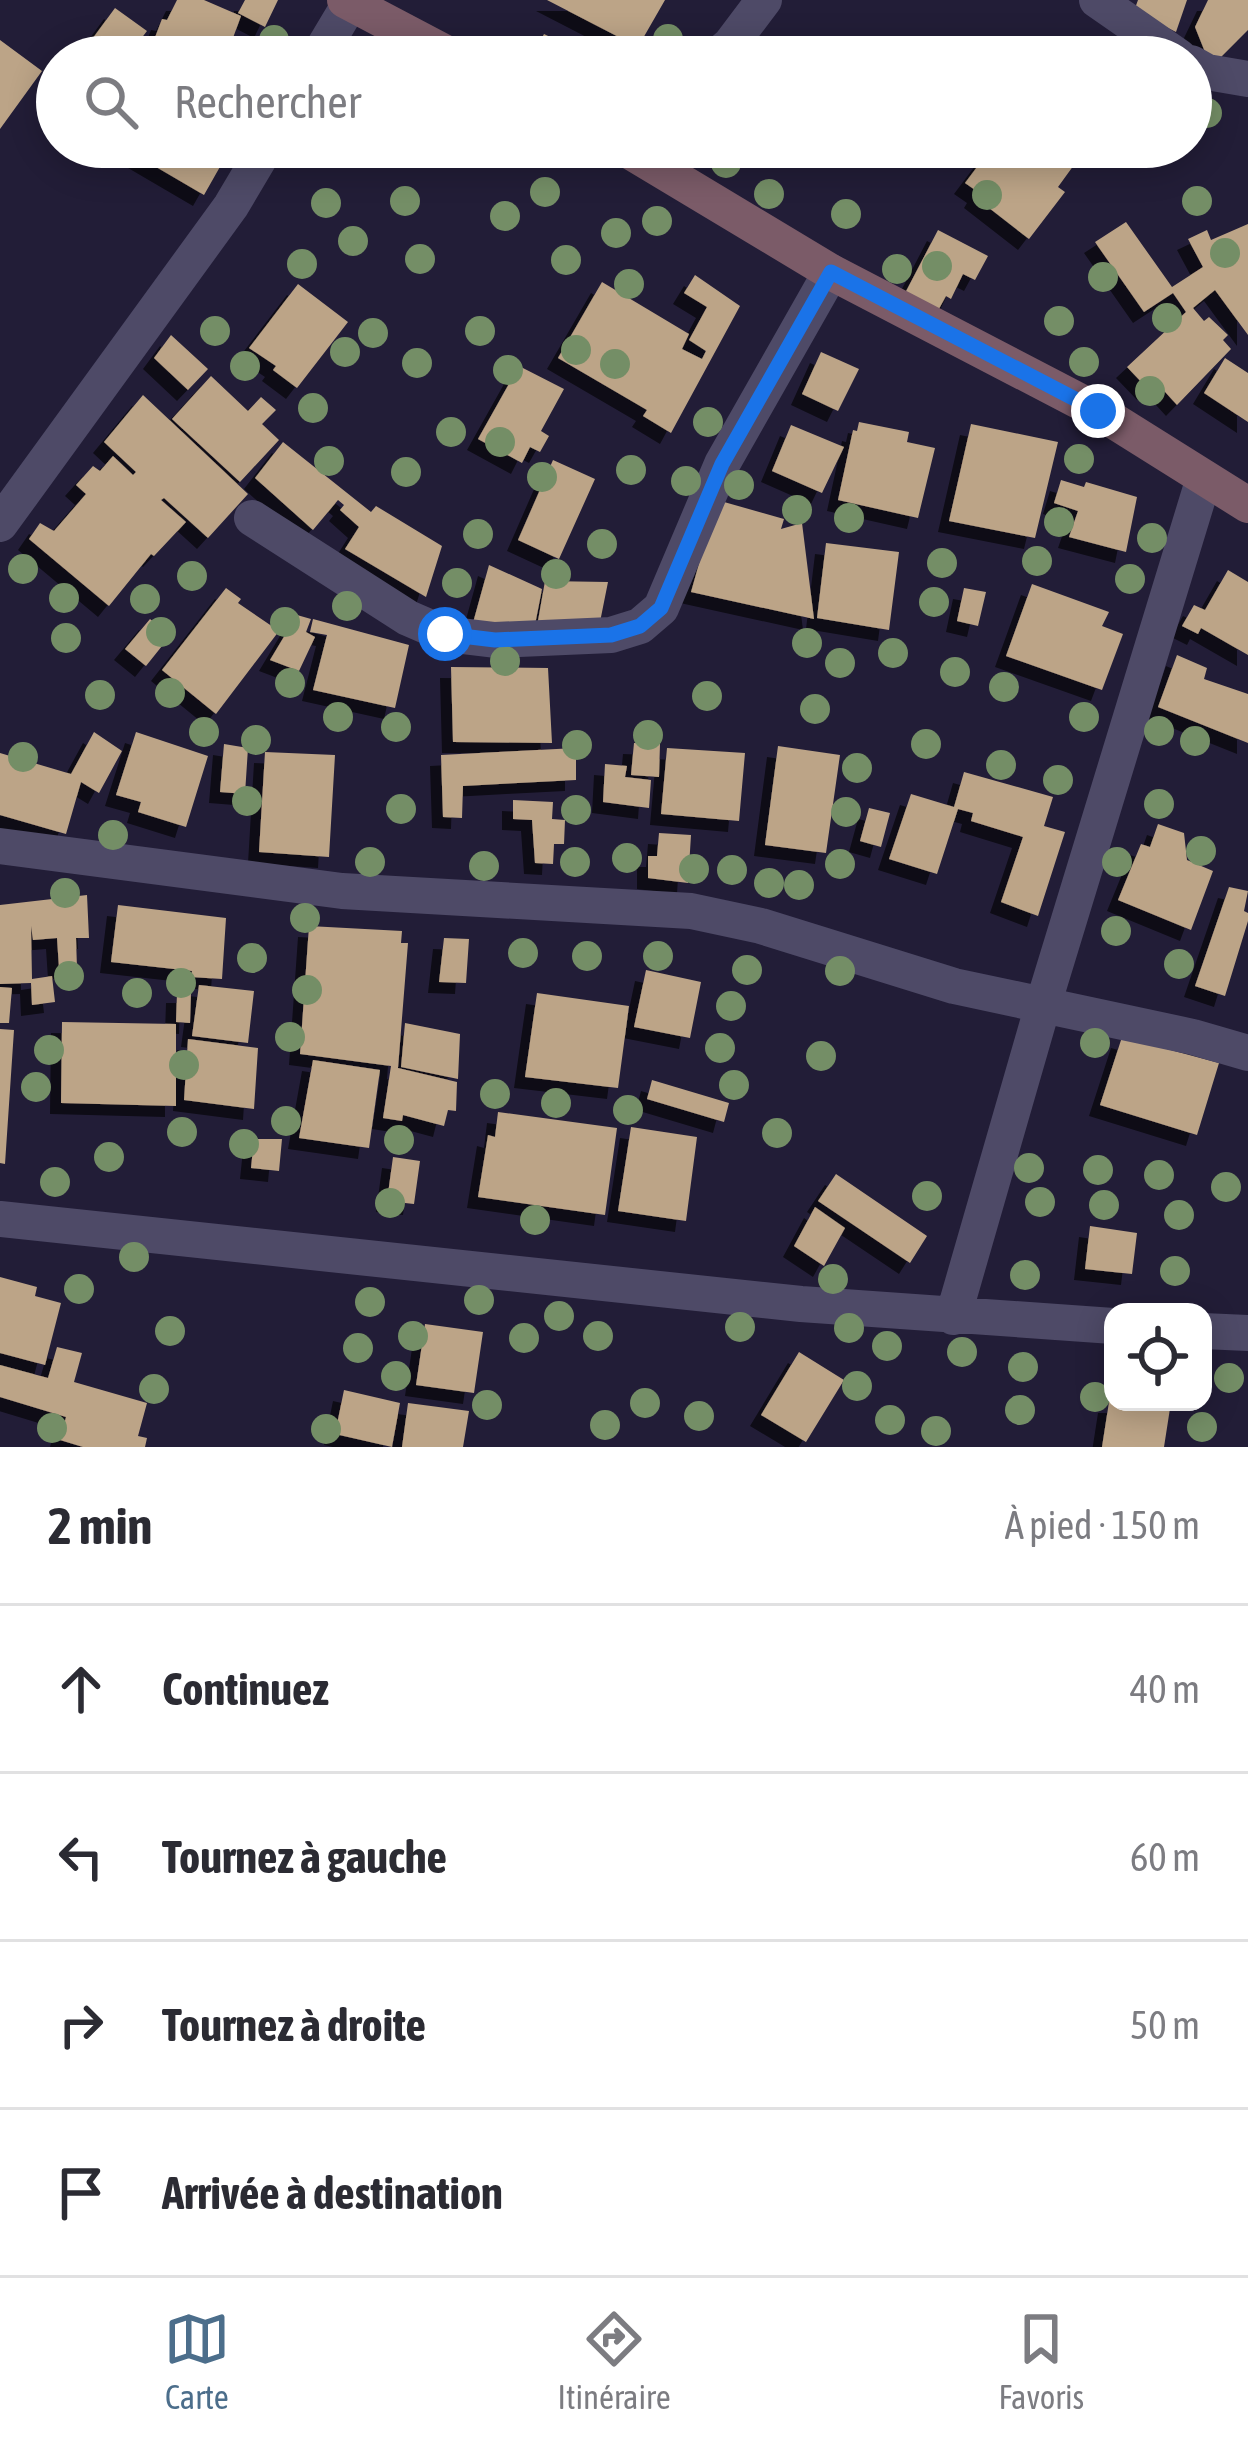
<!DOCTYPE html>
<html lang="fr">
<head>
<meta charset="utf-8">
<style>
  body { margin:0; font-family:"Asap Condensed",sans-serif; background:#f7f7f7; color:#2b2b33 }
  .controls { position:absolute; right:36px; bottom:36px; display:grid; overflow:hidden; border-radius:24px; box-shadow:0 6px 30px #0003 }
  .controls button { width:108px; height:108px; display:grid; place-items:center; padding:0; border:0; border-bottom:3px solid #e1e1e2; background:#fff; color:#2b2b33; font:60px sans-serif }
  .stop { position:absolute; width:36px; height:36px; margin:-27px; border:9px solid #1a73e8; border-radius:50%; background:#fff }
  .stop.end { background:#1a73e8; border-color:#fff; box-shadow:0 3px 12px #0008 }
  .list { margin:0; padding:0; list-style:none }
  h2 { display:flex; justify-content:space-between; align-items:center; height:156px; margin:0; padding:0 48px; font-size:51px }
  h2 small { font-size:39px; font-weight:400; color:#7c7c81 }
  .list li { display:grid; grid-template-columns:78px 1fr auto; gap:36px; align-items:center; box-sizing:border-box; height:168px; padding:0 48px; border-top:3px solid #e1e1e2 }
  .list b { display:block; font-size:45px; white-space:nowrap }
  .list em { font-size:39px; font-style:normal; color:#7c7c81 }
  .icon { flex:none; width:66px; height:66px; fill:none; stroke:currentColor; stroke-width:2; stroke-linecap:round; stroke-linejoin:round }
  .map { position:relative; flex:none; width:1248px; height:1447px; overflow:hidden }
  .search { position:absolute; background:#fff; box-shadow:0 6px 30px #0003; left:36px; right:36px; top:36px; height:132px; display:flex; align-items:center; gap:30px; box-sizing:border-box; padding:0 42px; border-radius:66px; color:#7c7c81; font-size:45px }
  .sheet { height:828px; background:#fff }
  nav { display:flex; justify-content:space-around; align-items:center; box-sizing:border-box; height:168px; border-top:3px solid #e1e1e2; background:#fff; font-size:33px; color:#7c7c81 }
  nav a { display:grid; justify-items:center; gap:6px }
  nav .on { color:#4c6e8b }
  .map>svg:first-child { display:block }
  .building { fill:#bca487; filter:url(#shadow) }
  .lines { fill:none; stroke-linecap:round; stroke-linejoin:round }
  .street { stroke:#4e4a67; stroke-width:36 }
  .secondary { stroke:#7b5b68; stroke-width:36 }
  .tree { fill:#748e66 }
  .route { stroke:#1a73e8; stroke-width:15 }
</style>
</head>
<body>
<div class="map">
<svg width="1248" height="1447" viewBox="0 0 1248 1447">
  <defs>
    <filter id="shadow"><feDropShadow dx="-11" dy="11" stdDeviation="0" flood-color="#0009"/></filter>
  </defs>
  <rect width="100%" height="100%" fill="#221d37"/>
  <!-- building -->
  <path class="building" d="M 177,0 L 204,0 L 241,16 L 226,57 L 198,57 L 154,40 L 162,19 L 167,20 Z
    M 245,0 L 278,0 L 265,27 L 238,13 Z
    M 547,0 L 665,0 L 638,47 Z
    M 1138,0 L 1187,0 L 1176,32 L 1134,11 Z
    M 1208,0 L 1248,0 L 1248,30 L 1211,67 L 1195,27 Z
    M 115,8 L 147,31 L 127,57 L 79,57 Z
    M 544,34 L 573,48 L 569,57 L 557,57 L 537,47 Z
    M 0,40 L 42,71 L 0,129 Z
    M 122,147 L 190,147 L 221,165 L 204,195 Z
    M 992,147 L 1087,147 L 1058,187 L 1065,192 L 1029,239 L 975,197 L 978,192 L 965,183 Z
    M 1126,222 L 1172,287 L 1203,267 L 1188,239 L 1207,230 L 1211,240 L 1248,224 L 1248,335 L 1215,290 L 1193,308 L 1204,321 L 1209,317 L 1228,335 L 1223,340 L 1231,349 L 1177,405 L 1156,382 L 1148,389 L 1127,367 L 1186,312 L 1173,293 L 1144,312 L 1095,242 Z
    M 938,230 L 988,256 L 975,280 L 963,274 L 951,299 L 946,296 L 935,316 L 902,299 Z
    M 695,275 L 740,306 L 671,433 L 643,416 L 647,410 L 558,358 L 602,282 L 689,334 L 682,349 L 702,359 L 706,351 L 689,340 L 707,307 L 684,293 Z
    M 298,284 L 348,322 L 297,388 L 273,370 L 276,366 L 249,348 Z
    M 171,335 L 208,369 L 188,390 L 154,358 Z
    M 821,352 L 859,369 L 838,411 L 802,394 Z
    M 1225,358 L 1248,373 L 1248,422 L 1204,393 Z
    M 519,366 L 564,389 L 541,431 L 549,436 L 540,452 L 530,447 L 522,463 L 478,439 Z
    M 211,376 L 248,411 L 261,397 L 276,410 L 262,424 L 279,440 L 240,482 L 172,419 Z
    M 143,395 L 248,494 L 208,538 L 164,498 L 161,500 L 186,522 L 154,556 L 151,554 L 109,606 L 29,539 L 40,523 L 54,531 L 86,494 L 76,485 L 93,466 L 100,471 L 113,456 L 133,475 L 136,472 L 104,442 Z
    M 859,422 L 909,432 L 907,442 L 935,448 L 918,518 L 838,500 L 853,430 L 857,431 Z
    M 971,424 L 1058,442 L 1035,538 L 949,521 Z
    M 791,425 L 844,447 L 822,493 L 772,471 Z
    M 283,442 L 371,512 L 376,506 L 442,546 L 426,597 L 345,549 L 359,527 L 340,510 L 344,505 L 338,500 L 313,530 L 255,478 Z
    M 553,460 L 595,479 L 559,559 L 518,540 Z
    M 1061,480 L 1084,487 L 1086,482 L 1137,497 L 1126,552 L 1069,537 L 1078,511 L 1054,503 Z
    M 717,500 L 784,519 L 781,529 L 802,523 L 814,619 L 691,592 Z
    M 826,543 L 899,552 L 889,630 L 817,618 Z
    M 489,565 L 542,589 L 534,630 L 471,630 Z
    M 1228,570 L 1248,582 L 1248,655 L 1201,628 L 1198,634 L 1182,626 L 1194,605 L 1205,610 Z
    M 545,581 L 608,582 L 598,632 L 536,632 Z
    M 1032,584 L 1109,612 L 1102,626 L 1123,634 L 1102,690 L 1006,656 Z
    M 226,588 L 241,599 L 238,603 L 279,631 L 216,714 L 162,670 Z
    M 964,588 L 986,592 L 978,626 L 957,621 Z
    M 297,615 L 311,619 L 306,632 L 315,637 L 299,671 L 270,660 Z
    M 150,619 L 170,636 L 146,666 L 125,649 Z
    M 313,619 L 409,645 L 395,708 L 313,690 L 327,635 L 310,632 Z
    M 1177,655 L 1207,668 L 1204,679 L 1248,694 L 1248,743 L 1158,707 Z
    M 451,667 L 548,668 L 552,743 L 453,742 Z
    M 94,732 L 122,751 L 99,793 L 81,782 L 66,834 L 0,815 L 0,753 L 71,774 Z
    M 136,732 L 208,756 L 186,827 L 138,812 L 141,802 L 116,795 Z
    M 634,743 L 660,744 L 659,777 L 631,775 Z
    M 224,744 L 248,748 L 245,794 L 220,792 Z
    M 778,746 L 840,755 L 826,853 L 765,845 Z
    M 576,748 L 576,780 L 463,786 L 462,818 L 443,817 L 441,755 Z
    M 667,748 L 745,753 L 739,821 L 661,814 Z
    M 265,752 L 335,755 L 329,857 L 259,852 Z
    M 605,764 L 627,766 L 625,777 L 651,780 L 649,808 L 603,802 Z
    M 964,772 L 1053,797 L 1044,826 L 1065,832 L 1038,916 L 1001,902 L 1023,837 L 971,821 L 973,813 L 958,809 L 937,874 L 889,859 L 911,794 L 954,807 Z
    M 513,800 L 553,802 L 552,819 L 565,820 L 564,844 L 554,844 L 553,864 L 535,863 L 532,820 L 513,819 Z
    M 869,808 L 890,813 L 881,847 L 860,841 Z
    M 1158,824 L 1184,833 L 1187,860 L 1213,871 L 1191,930 L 1118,900 L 1141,844 L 1150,847 Z
    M 659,833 L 691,835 L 688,883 L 648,878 L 648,856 L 657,856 Z
    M 1229,887 L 1248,891 L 1244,911 L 1248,913 L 1248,921 L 1225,996 L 1195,986 Z
    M 87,895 L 89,938 L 76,938 L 77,968 L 59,968 L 57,938 L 33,940 L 31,926 L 32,979 L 52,976 L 55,1002 L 32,1005 L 31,983 L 0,984 L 0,905 Z
    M 118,905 L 226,918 L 222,979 L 191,977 L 192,971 L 111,962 Z
    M 309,926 L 402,931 L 401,943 L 408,943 L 398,1068 L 457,1082 L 456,1111 L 448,1110 L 444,1126 L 403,1115 L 402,1121 L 383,1118 L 391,1066 L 300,1054 Z
    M 444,938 L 469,939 L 466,983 L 439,982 Z
    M 646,970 L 701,982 L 690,1038 L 634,1027 Z
    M 199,985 L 254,991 L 248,1043 L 192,1036 Z
    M 0,987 L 12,988 L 9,1023 L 0,1023 Z
    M 177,992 L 191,992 L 190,1023 L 176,1022 Z
    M 537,993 L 629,1006 L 618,1088 L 525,1077 Z
    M 62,1022 L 176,1024 L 176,1106 L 61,1103 Z
    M 405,1023 L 460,1034 L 458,1079 L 401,1067 Z
    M 0,1029 L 14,1030 L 5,1164 L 0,1163 Z
    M 1122,1037 L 1219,1063 L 1197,1135 L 1100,1105 Z
    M 188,1039 L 258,1048 L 254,1109 L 184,1100 Z
    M 313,1060 L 380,1070 L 369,1148 L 299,1138 Z
    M 652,1080 L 729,1103 L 724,1122 L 647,1099 Z
    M 498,1112 L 617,1128 L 605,1215 L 478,1197 L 488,1135 L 495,1137 Z
    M 631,1127 L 697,1137 L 686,1221 L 618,1211 Z
    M 254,1139 L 282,1139 L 279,1171 L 251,1168 Z
    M 393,1157 L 420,1161 L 414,1204 L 387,1201 Z
    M 836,1174 L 927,1236 L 910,1263 L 818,1201 Z
    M 815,1207 L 845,1228 L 824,1266 L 794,1246 Z
    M 1090,1226 L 1137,1233 L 1132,1274 L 1085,1269 Z
    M 0,1277 L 37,1287 L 35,1296 L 61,1303 L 45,1365 L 0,1353 Z
    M 425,1324 L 483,1332 L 474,1393 L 416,1385 Z
    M 57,1347 L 82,1353 L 74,1382 L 147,1403 L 138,1436 L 147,1438 L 145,1447 L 83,1447 L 60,1440 L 66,1417 L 0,1397 L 0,1365 L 48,1378 Z
    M 799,1352 L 844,1380 L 806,1442 L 761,1415 Z
    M 344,1390 L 400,1403 L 392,1447 L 335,1434 Z
    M 1109,1402 L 1171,1402 L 1164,1447 L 1102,1447 Z
    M 408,1403 L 469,1411 L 463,1447 L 402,1447 Z"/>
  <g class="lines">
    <!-- street -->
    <path class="street" d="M 1097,0 L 1179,57
      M 318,57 L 352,0
      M 716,57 L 730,45 L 764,0
      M 1191,63 L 1207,72 L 1248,79
      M 252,518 L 408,618 L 445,634 L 495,640 L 611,635 L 640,626 L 661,608 L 722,464 L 831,272
      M 0,524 L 231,206 L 266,147
      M 0,846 L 342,891 L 691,911 L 761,926 L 954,986 L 1193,1037 L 1248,1053
      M 0,1219 L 801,1304 L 1113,1326
      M 953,1317 L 1043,1005 L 1204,478
      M 1203,1331 L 1248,1333"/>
    <!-- secondary -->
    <path class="secondary" d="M 345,0 L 453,57
      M 623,147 L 831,272 L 1098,411 L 1248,505"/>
  </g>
  <!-- trees -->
  <g class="tree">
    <circle cx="668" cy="39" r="15"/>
    <circle cx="274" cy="40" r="15"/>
    <circle cx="1207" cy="113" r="15"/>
    <circle cx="726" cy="163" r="15"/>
    <circle cx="545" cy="192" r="15"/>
    <circle cx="769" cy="194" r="15"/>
    <circle cx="987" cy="195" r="15"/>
    <circle cx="405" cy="201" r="15"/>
    <circle cx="1197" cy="201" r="15"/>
    <circle cx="326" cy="203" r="15"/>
    <circle cx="846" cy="214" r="15"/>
    <circle cx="505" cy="216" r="15"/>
    <circle cx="657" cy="221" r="15"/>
    <circle cx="616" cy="233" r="15"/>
    <circle cx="353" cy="241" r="15"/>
    <circle cx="1225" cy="253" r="15"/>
    <circle cx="420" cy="259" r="15"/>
    <circle cx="566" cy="260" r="15"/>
    <circle cx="302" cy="264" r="15"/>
    <circle cx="937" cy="266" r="15"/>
    <circle cx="897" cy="269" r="15"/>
    <circle cx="1103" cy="277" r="15"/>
    <circle cx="629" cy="284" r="15"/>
    <circle cx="1167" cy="318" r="15"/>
    <circle cx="1059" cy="321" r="15"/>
    <circle cx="215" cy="331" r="15"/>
    <circle cx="480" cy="331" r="15"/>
    <circle cx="373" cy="333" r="15"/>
    <circle cx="576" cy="350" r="15"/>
    <circle cx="345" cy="352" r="15"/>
    <circle cx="1084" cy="362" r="15"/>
    <circle cx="417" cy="363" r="15"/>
    <circle cx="615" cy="364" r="15"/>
    <circle cx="245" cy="366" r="15"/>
    <circle cx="508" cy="370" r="15"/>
    <circle cx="1150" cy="391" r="15"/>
    <circle cx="313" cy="408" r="15"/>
    <circle cx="708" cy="422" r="15"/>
    <circle cx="451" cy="432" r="15"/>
    <circle cx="500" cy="442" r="15"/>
    <circle cx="1079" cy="459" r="15"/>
    <circle cx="329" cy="461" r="15"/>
    <circle cx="631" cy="470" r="15"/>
    <circle cx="406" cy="472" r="15"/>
    <circle cx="542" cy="477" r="15"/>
    <circle cx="686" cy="481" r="15"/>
    <circle cx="739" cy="485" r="15"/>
    <circle cx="797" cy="510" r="15"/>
    <circle cx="849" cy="518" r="15"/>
    <circle cx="1059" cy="522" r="15"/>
    <circle cx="478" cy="534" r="15"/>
    <circle cx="1152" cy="538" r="15"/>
    <circle cx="602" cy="544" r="15"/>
    <circle cx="1037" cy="561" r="15"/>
    <circle cx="942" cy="563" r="15"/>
    <circle cx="23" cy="569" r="15"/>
    <circle cx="556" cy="574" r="15"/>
    <circle cx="192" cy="576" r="15"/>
    <circle cx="1130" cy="579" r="15"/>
    <circle cx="457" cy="583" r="15"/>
    <circle cx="64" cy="598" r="15"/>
    <circle cx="145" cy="599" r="15"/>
    <circle cx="934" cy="602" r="15"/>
    <circle cx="347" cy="606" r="15"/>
    <circle cx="285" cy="622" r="15"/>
    <circle cx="161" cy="632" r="15"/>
    <circle cx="66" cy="638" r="15"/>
    <circle cx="807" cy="643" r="15"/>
    <circle cx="893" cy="653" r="15"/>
    <circle cx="505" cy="661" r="15"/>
    <circle cx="840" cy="663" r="15"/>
    <circle cx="955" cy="672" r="15"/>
    <circle cx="290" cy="683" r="15"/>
    <circle cx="1004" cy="687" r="15"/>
    <circle cx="170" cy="693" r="15"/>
    <circle cx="100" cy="695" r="15"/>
    <circle cx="707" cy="696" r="15"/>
    <circle cx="815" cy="709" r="15"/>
    <circle cx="338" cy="717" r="15"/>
    <circle cx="1084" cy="717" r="15"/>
    <circle cx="396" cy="727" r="15"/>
    <circle cx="1159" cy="731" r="15"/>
    <circle cx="204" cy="732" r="15"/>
    <circle cx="648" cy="735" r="15"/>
    <circle cx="256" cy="740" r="15"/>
    <circle cx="1195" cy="741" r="15"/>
    <circle cx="926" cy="744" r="15"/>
    <circle cx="577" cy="745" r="15"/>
    <circle cx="23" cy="757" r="15"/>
    <circle cx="1001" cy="765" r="15"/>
    <circle cx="857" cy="768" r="15"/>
    <circle cx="1058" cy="780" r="15"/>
    <circle cx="247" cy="801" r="15"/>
    <circle cx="1159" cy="804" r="15"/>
    <circle cx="401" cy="809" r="15"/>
    <circle cx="576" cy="810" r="15"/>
    <circle cx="846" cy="812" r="15"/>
    <circle cx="113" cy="835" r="15"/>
    <circle cx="1201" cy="851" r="15"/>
    <circle cx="627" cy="858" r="15"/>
    <circle cx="370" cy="862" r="15"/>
    <circle cx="575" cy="862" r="15"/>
    <circle cx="1117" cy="862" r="15"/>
    <circle cx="840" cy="864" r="15"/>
    <circle cx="484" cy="866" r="15"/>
    <circle cx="694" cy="869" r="15"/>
    <circle cx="732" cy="870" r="15"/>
    <circle cx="769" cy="883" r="15"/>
    <circle cx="799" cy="885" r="15"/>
    <circle cx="65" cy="893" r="15"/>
    <circle cx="305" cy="918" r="15"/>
    <circle cx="1116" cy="931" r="15"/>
    <circle cx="523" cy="953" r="15"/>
    <circle cx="587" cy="956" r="15"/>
    <circle cx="658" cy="956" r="15"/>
    <circle cx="252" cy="958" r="15"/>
    <circle cx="1179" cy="964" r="15"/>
    <circle cx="747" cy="970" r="15"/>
    <circle cx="840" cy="971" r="15"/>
    <circle cx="69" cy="976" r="15"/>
    <circle cx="181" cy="983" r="15"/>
    <circle cx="307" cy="990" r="15"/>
    <circle cx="137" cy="993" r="15"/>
    <circle cx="731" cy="1006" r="15"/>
    <circle cx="290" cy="1037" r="15"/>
    <circle cx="1095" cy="1043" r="15"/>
    <circle cx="720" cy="1048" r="15"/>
    <circle cx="49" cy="1050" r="15"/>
    <circle cx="821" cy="1056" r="15"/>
    <circle cx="184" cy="1065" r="15"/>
    <circle cx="734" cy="1085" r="15"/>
    <circle cx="36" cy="1087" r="15"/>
    <circle cx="495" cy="1094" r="15"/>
    <circle cx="556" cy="1103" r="15"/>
    <circle cx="628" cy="1110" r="15"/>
    <circle cx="286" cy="1121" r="15"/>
    <circle cx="182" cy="1132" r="15"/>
    <circle cx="777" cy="1133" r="15"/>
    <circle cx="399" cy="1140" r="15"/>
    <circle cx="244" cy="1144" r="15"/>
    <circle cx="109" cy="1157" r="15"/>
    <circle cx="1029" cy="1168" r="15"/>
    <circle cx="1098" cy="1170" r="15"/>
    <circle cx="1159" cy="1175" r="15"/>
    <circle cx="55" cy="1182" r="15"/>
    <circle cx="1226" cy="1187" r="15"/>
    <circle cx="927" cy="1196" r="15"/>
    <circle cx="1040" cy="1202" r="15"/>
    <circle cx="390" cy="1203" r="15"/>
    <circle cx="1104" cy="1205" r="15"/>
    <circle cx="1179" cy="1215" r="15"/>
    <circle cx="535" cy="1220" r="15"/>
    <circle cx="134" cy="1257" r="15"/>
    <circle cx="1175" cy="1271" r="15"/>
    <circle cx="1025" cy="1275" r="15"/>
    <circle cx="833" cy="1279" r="15"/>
    <circle cx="79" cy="1289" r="15"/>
    <circle cx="479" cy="1300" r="15"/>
    <circle cx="370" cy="1302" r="15"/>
    <circle cx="559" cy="1316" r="15"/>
    <circle cx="740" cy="1327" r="15"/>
    <circle cx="849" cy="1328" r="15"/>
    <circle cx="170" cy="1331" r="15"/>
    <circle cx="413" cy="1336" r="15"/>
    <circle cx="598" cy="1336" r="15"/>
    <circle cx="524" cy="1338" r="15"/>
    <circle cx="887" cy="1346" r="15"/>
    <circle cx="358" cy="1348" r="15"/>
    <circle cx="962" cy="1352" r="15"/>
    <circle cx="1023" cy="1367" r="15"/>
    <circle cx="396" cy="1376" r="15"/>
    <circle cx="1229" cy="1378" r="15"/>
    <circle cx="857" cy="1386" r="15"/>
    <circle cx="154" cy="1389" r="15"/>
    <circle cx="1095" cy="1397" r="15"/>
    <circle cx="645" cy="1403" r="15"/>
    <circle cx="487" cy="1405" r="15"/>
    <circle cx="1020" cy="1410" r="15"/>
    <circle cx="699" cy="1416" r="15"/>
    <circle cx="890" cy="1420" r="15"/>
    <circle cx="605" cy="1425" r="15"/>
    <circle cx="1202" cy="1427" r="15"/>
    <circle cx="52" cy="1428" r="15"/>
    <circle cx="326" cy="1429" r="15"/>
    <circle cx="936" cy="1431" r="15"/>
  </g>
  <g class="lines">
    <!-- route -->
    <path class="route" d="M 445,634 L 495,640 L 611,635 L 640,626 L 661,608 L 722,464 L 831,272 L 1098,411"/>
  </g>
</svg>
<div class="controls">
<button><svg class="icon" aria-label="locate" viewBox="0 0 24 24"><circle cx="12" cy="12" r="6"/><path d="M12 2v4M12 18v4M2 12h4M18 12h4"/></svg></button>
</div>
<div class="stop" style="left:445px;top:634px"></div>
<div class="stop end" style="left:1098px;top:411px"></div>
<div class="search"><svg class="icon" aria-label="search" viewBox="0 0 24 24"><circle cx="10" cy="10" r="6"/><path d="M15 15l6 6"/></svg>Rechercher</div>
</div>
<section class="sheet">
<h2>2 min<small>À pied · 150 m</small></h2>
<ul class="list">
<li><svg class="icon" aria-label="ahead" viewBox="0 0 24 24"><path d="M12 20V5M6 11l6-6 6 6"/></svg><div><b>Continuez</b></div><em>40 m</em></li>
<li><svg class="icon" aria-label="left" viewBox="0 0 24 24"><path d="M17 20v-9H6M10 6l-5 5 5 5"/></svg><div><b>Tournez à gauche</b></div><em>60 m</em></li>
<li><svg class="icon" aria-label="right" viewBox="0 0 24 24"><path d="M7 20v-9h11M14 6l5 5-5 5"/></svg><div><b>Tournez à droite</b></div><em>50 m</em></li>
<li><svg class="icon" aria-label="arrive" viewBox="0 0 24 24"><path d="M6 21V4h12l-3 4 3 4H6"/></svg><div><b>Arrivée à destination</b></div></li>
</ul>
</section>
<nav>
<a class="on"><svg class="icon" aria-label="map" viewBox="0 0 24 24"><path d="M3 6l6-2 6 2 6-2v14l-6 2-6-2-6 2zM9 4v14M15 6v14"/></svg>Carte</a>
<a><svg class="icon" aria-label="directions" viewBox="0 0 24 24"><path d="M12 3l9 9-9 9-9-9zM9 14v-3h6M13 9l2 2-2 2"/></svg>Itinéraire</a>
<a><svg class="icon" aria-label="saved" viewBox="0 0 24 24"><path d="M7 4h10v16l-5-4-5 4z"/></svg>Favoris</a>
</nav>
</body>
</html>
